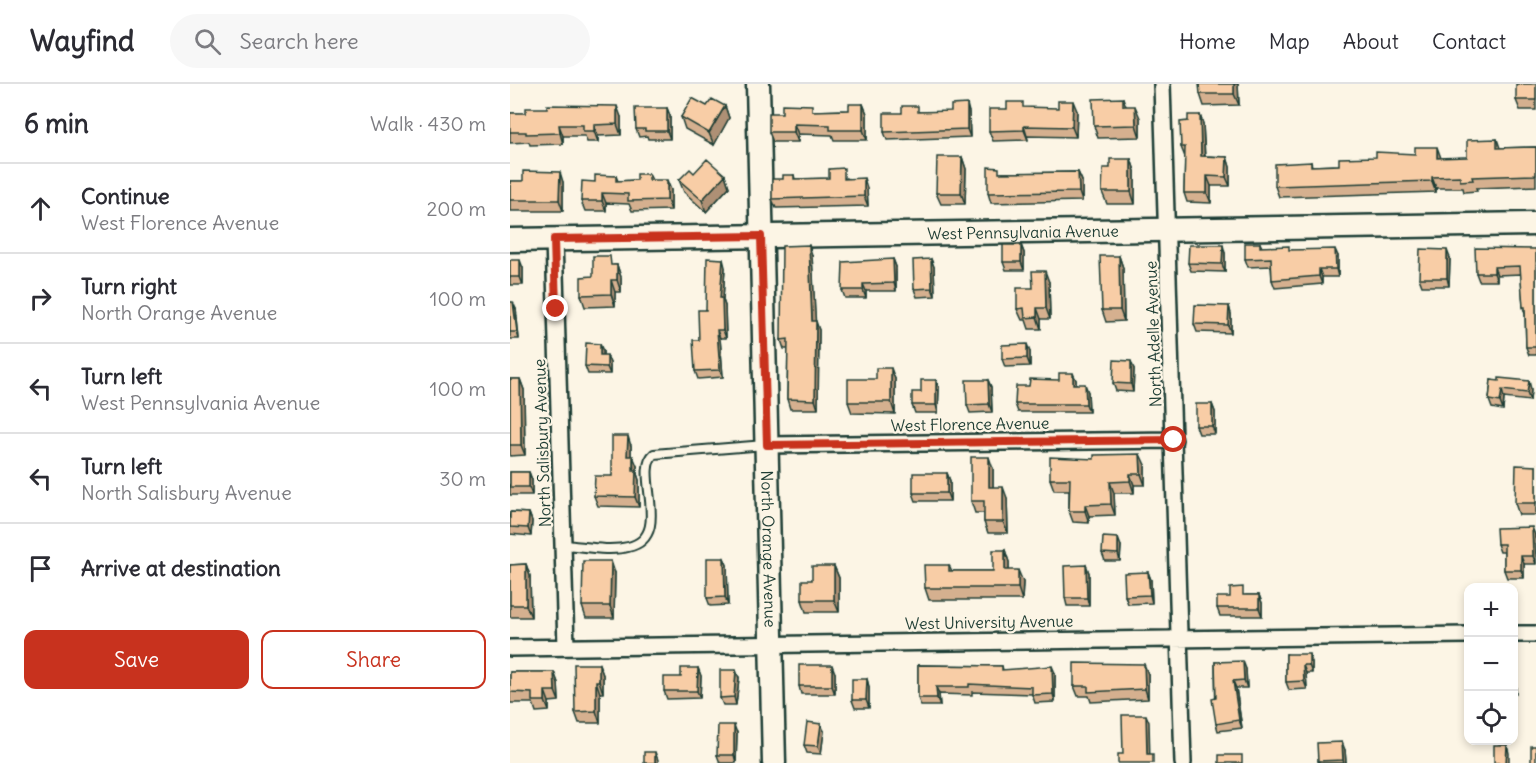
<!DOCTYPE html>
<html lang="en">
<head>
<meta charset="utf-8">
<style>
  body { margin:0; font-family:Delius,sans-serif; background:#f7f7f7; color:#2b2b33 }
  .controls { position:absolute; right:18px; bottom:18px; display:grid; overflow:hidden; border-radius:12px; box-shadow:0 3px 9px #0003 }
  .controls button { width:54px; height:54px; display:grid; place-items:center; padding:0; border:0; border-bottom:2px solid #e1e1e2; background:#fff; color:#2b2b33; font:30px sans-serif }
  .stop { position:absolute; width:18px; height:18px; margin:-14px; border:4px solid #c8321e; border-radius:50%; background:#fff }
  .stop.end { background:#c8321e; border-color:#fff; box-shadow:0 2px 6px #0008 }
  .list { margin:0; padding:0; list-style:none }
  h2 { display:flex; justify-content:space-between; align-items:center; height:78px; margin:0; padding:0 24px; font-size:26px }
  h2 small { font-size:20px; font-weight:400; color:#7c7c81 }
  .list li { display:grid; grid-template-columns:39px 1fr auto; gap:18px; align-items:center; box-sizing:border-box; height:90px; padding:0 24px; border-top:2px solid #e1e1e2 }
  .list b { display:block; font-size:22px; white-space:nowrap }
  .list p { margin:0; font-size:20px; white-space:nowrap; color:#7c7c81 }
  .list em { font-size:20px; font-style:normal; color:#7c7c81 }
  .actions { display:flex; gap:12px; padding:18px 24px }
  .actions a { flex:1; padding:14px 0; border:2px solid #c8321e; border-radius:12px; text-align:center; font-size:21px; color:#c8321e }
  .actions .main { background:#c8321e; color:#fff }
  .icon { flex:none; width:33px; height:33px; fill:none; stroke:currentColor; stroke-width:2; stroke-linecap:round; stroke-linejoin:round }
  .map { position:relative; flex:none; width:1026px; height:679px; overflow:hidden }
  header { display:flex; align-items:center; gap:36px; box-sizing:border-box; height:84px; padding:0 30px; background:#fff; border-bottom:2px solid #e1e1e2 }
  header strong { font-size:28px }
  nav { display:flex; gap:33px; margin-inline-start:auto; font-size:21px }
  .search { width:420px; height:54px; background:#f7f7f7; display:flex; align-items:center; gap:15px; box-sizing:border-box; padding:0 21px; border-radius:33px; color:#7c7c81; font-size:22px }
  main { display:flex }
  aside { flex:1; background:#fff }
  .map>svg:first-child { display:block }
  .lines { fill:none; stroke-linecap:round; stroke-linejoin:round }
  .lane-casing { stroke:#1f3d34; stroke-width:12 }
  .street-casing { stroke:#1f3d34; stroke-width:20 }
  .secondary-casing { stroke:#1f3d34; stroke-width:27 }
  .lane { stroke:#fcf5e5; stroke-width:8 }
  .street { stroke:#fcf5e5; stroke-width:15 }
  .secondary { stroke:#fcf5e5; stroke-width:22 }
  .wall { fill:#d5b08f; stroke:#1f3d34; stroke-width:1.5 }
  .shaded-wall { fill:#ae9074; stroke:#1f3d34; stroke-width:1.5 }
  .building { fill:#f8cda6; stroke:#1f3d34; stroke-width:1.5 }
  .route { stroke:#c8321e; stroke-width:8 }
  .labels { text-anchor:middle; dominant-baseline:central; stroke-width:4.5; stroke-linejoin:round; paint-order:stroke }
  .street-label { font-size:16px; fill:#1f3d34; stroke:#fcf5e5 }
</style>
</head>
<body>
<header>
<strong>Wayfind</strong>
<div class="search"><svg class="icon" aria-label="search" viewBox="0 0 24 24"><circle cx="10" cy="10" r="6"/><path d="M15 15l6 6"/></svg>Search here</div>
<nav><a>Home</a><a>Map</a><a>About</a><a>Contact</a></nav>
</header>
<main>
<aside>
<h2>6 min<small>Walk · 430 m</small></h2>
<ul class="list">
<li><svg class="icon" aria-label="ahead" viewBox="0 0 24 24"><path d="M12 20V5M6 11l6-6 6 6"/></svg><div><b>Continue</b><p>West Florence Avenue</p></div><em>200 m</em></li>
<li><svg class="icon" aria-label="right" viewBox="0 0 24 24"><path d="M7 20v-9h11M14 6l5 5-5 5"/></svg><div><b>Turn right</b><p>North Orange Avenue</p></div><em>100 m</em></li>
<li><svg class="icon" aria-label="left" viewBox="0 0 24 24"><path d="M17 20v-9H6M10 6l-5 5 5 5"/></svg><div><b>Turn left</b><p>West Pennsylvania Avenue</p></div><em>100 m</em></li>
<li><svg class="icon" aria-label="left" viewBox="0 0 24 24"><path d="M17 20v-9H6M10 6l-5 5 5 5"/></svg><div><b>Turn left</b><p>North Salisbury Avenue</p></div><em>30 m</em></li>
<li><svg class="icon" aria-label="arrive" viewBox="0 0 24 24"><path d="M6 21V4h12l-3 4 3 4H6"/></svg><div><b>Arrive at destination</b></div></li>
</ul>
<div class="actions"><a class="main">Save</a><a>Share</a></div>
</aside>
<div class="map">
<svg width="1026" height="679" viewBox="0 0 1026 679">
  <rect width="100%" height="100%" fill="#fcf5e5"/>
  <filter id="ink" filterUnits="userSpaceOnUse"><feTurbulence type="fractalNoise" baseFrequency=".0167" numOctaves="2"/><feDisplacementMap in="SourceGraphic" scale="12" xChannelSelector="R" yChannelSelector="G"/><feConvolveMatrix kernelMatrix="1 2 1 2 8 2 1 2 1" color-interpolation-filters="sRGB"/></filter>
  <g filter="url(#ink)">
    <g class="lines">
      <defs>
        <path id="lane" d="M 53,461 C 73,462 98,468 118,463 C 164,453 123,388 144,370 L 255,361"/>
        <path id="street" d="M 652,0 L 673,679
          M 44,155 L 56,563
          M 257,361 L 664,356
          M 1004,550 L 1026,550
          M 0,564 L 958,551"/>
        <g id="secondary">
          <path id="s1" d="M 248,0 L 264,679"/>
          <path id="s2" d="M 0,156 L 1026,140"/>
        </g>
      </defs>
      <!-- lane casing -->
      <use href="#lane" class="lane-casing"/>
      <!-- street casing -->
      <use href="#street" class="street-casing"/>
      <!-- secondary casing -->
      <use href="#secondary" class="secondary-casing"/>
      <!-- lane -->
      <use href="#lane" class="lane"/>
      <!-- street -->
      <use href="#street" class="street"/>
      <!-- secondary -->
      <use href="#secondary" class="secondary"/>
    </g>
    <!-- wall -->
    <path class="wall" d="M 728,0 L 729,21 L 694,22 L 690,10 Z
      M 1026,0 L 1026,26 L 1010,26 L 1006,16 Z
      M 613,14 L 616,22 L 630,34 L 630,53 L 588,54 L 584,42 Z
      M 353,20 L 357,30 L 357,56 L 324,56 L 322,51 L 288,50 L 288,58 L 263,58 L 259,48 L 272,29 L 304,27 L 339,26 Z
      M 197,22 L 215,22 L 219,34 L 204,61 L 175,45 L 171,33 Z
      M 157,24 L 160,32 L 160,55 L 138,55 L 137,52 L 129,53 L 126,45 Z
      M 515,24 L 567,27 L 566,53 L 517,52 L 518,56 L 483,57 L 479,47 Z
      M 410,28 L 459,28 L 460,53 L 377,56 L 374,48 L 392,29 Z
      M 0,29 L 111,33 L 111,51 L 88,52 L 88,58 L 77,58 L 75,52 L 53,52 L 53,60 L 20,61 L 19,58 L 0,59 Z
      M 690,31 L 693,40 L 695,72 L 717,73 L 720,83 L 720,102 L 701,102 L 701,119 L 677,118 L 674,109 L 675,73 L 671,63 L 678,37 Z
      M 987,55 L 990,64 L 1026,63 L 1026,102 L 966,104 L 967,107 L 954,108 L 953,104 L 926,104 L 926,108 L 769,113 L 765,102 L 801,78 L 802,82 L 829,81 L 957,73 Z
      M 452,73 L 456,85 L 455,120 L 431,120 L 426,109 Z
      M 621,75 L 625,87 L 625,120 L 597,120 L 592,108 L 600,84 Z
      M 568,88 L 572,97 L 572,117 L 481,119 L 478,109 L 491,89 Z
      M 184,89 L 215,91 L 219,103 L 196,128 L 174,108 L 169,96 Z
      M 139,90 L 142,96 L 161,106 L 161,126 L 122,127 L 119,120 L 96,119 L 96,127 L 75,127 L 71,117 L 85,98 L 106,92 L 108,97 L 127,96 Z
      M 284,91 L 285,95 L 337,94 L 357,104 L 358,122 L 266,124 L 262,115 L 273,95 Z
      M 0,97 L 53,98 L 53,127 L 0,127 Z
      M 750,159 L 752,163 L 828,172 L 828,193 L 812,193 L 812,200 L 765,204 L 762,196 L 761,182 L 738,183 L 735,175 Z
      M 511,161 L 514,169 L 514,186 L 496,186 L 493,178 Z
      M 1026,165 L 1026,271 L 1019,271 L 1016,263 L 1015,230 L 1013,223 L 1011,190 L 987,191 L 987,197 L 969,197 L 966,189 Z
      M 715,169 L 715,188 L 681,187 L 678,179 Z
      M 302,171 L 305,237 L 309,246 L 308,325 L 280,325 L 277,315 L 278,265 L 274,265 L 271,256 Z
      M 609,172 L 613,184 L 614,237 L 596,238 L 592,226 Z
      M 940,174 L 939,202 L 912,202 L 909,194 Z
      M 383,175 L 386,183 L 386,207 L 356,207 L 356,214 L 335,214 L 332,206 Z
      M 421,175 L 424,183 L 425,212 L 407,213 L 404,205 Z
      M 0,176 L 13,184 L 13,201 L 0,201 Z
      M 104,181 L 107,181 L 111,193 L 111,208 L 105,208 L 105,222 L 75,223 L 71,211 L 83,192 Z
      M 215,183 L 213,216 L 215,222 L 216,254 L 210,254 L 213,293 L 188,295 L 185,287 L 189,256 L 196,226 Z
      M 539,198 L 540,235 L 531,235 L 531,245 L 519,245 L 516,236 L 512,236 L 507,225 L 523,204 Z
      M 0,218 L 6,225 L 9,255 L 0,255 Z
      M 719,222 L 721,230 L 721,249 L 687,248 L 684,240 Z
      M 93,267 L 93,271 L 100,279 L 100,290 L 78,290 L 75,282 Z
      M 520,268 L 520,282 L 495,283 L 492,275 Z
      M 624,285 L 623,308 L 606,307 L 603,299 Z
      M 0,295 L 10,295 L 14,306 L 15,371 L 0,372 Z
      M 385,295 L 385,330 L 342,329 L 338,318 Z
      M 426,296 L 429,304 L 428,329 L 405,329 L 402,321 L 411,308 Z
      M 478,296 L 481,303 L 482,328 L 460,329 L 457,321 Z
      M 566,296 L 566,300 L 578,308 L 579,328 L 508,328 L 505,320 L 519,302 Z
      M 981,296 L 1021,305 L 1020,317 L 994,314 L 993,326 L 982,324 L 979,316 Z
      M 702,320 L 705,328 L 705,350 L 689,350 L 686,342 Z
      M 121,362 L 121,372 L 127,382 L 127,390 L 129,396 L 129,423 L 88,422 L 84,412 L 102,392 Z
      M 635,381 L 635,401 L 624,401 L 624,409 L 604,409 L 605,431 L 579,432 L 579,439 L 563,438 L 559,427 L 559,406 L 544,406 L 540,395 Z
      M 1026,382 L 1026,431 L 1009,431 L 1005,419 Z
      M 483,385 L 483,403 L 497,414 L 498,449 L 478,449 L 474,438 L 474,429 L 465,429 L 461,417 Z
      M 0,388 L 19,388 L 22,396 L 22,411 L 0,411 Z
      M 437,389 L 440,397 L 440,417 L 406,417 L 403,409 Z
      M 0,428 L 19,429 L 22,437 L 21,452 L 0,450 Z
      M 1025,451 L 1026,480 L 1014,480 L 1014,494 L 997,494 L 994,486 L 994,468 L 990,468 L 987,460 Z
      M 611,462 L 610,477 L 595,477 L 592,469 Z
      M 495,466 L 499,478 L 499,486 L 513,498 L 512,516 L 419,516 L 415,504 L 439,481 L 442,487 L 483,487 Z
      M 214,474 L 217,481 L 218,521 L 200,522 L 197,514 Z
      M 16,480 L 20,492 L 21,533 L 0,533 L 0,481 Z
      M 576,481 L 579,489 L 579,522 L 557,522 L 555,514 Z
      M 324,482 L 329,494 L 329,528 L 296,528 L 292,516 L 302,496 Z
      M 638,488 L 641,496 L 642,519 L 618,520 L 615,512 Z
      M 105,489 L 104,534 L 76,534 L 72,522 Z
      M 736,511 L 749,511 L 752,519 L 752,532 L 710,532 L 707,524 Z
      M 776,570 L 802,578 L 802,589 L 796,589 L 797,605 L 779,606 L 776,598 Z
      M 705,578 L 736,585 L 737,604 L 726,604 L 732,644 L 708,647 L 706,640 Z
      M 89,580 L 93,591 L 93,609 L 90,609 L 90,639 L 69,639 L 65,628 Z
      M 408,581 L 492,582 L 493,586 L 545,589 L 545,618 L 525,619 L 522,610 L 462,608 L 462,611 L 429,610 L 430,622 L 411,622 L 408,614 Z
      M 188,584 L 191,592 L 190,614 L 157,615 L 154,607 Z
      M 0,588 L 44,588 L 48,599 L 49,617 L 39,618 L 39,627 L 26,628 L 23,619 L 0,619 Z
      M 325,589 L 325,610 L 291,610 L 289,602 Z
      M 638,590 L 638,615 L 581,618 L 579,612 L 568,612 L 564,602 Z
      M 229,594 L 226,621 L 213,621 L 210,614 Z
      M 357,595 L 359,603 L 359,624 L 345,624 L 342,616 Z
      M 314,647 L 311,670 L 297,669 L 294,661 Z
      M 227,649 L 226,679 L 210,679 L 207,671 Z
      M 835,666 L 836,679 L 809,679 L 808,677 Z"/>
    <!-- shaded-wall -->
    <path class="shaded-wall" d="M 724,0 L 728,0 L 729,21 L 724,10 Z
      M 563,17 L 567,27 L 566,53 L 562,43 Z
      M 353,20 L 357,30 L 357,56 L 353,46 Z
      M 457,20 L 459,28 L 460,53 L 457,45 Z
      M 107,22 L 111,33 L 111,51 L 107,40 Z
      M 215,22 L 219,34 L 204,61 L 199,49 Z
      M 625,22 L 630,34 L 630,53 L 626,41 Z
      M 157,24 L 160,32 L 160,55 L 157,47 Z
      M 690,31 L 693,40 L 695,82 L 691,72 Z
      M 284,40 L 288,50 L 288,58 L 284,48 Z
      M 49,41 L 53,52 L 53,60 L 50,49 Z
      M 84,41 L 88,52 L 88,58 L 84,47 Z
      M 514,42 L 517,52 L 518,56 L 514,46 Z
      M 927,63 L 931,74 L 927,74 Z
      M 452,73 L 456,85 L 455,120 L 451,109 Z
      M 717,73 L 720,83 L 720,102 L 716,93 Z
      M 621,75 L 625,87 L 625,120 L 621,108 Z
      M 50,88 L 53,98 L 53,127 L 49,116 Z
      M 568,88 L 572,97 L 572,117 L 569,108 Z
      M 215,91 L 219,103 L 196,128 L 192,116 Z
      M 697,92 L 701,102 L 701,119 L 697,109 Z
      M 922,93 L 926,104 L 926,108 L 922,97 Z
      M 354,94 L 357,104 L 358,122 L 354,112 Z
      M 157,96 L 161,106 L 161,126 L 157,116 Z
      M 92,109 L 96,119 L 96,127 L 92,117 Z
      M 299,161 L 302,171 L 306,246 L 302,237 Z
      M 511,161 L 514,169 L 514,186 L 511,178 Z
      M 713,161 L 715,169 L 715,188 L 712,180 Z
      M 825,165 L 828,172 L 828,193 L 826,185 Z
      M 937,166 L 940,174 L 939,202 L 937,194 Z
      M 609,172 L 613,184 L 614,237 L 610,226 Z
      M 213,175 L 215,183 L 213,216 L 215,222 L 216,254 L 213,246 L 210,214 Z
      M 383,175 L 386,183 L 386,207 L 384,199 Z
      M 421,175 L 424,183 L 425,212 L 422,204 Z
      M 10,176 L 13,184 L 13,201 L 10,193 Z
      M 107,181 L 111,193 L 111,208 L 107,196 Z
      M 984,183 L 987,191 L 987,197 L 984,189 Z
      M 809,185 L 812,193 L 812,200 L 809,192 Z
      M 535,187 L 539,198 L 540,235 L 536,224 Z
      M 101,196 L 105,208 L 105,222 L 101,210 Z
      M 353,200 L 356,207 L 356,214 L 353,206 Z
      M 3,218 L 6,225 L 9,255 L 7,248 Z
      M 719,222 L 721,230 L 721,249 L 718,241 Z
      M 527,224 L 531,235 L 531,245 L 527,233 Z
      M 306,237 L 309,246 L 308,325 L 305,316 Z
      M 207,246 L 210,254 L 213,293 L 210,286 Z
      M 90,260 L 93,267 L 93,278 L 90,271 Z
      M 517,260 L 520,268 L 520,282 L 517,274 Z
      M 97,271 L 100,279 L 100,290 L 97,283 Z
      M 621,277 L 624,285 L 623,308 L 621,300 Z
      M 381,284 L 385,295 L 385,330 L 381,318 Z
      M 563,289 L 566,296 L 566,308 L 563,300 Z
      M 10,295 L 14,306 L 15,371 L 11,361 Z
      M 426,296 L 429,304 L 428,329 L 426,321 Z
      M 478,296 L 481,303 L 482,328 L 479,320 Z
      M 1019,297 L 1021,305 L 1020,317 L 1017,309 Z
      M 575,300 L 578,308 L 579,328 L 576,320 Z
      M 992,306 L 994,314 L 993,326 L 990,318 Z
      M 702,320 L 705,328 L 705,350 L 702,342 Z
      M 118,352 L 121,362 L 121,382 L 117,372 Z
      M 630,370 L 635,381 L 635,401 L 631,390 Z
      M 123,372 L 127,382 L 127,390 L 129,396 L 129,423 L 125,413 Z
      M 479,373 L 483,385 L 483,415 L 479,403 Z
      M 19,388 L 22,396 L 22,411 L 19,403 Z
      M 437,389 L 440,397 L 440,417 L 437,409 Z
      M 620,390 L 624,401 L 624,409 L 620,397 Z
      M 600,398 L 604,409 L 605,431 L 601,420 Z
      M 493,403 L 497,414 L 498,449 L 493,438 Z
      M 575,421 L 579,432 L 579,439 L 575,427 Z
      M 19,429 L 22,437 L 21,452 L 18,444 Z
      M 1022,443 L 1025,451 L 1026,480 L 1023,472 Z
      M 608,454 L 611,462 L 610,477 L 608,470 Z
      M 495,466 L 499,478 L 499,498 L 495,486 Z
      M 1011,472 L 1014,480 L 1014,494 L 1011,486 Z
      M 214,474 L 217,481 L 218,521 L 215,513 Z
      M 101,477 L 105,489 L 104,534 L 100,522 Z
      M 16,480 L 20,492 L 21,533 L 16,521 Z
      M 576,481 L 579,489 L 579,522 L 577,514 Z
      M 324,482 L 329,494 L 329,528 L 324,516 Z
      M 508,486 L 513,498 L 512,516 L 508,504 Z
      M 638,488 L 641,496 L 642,519 L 640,511 Z
      M 749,511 L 752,519 L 752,532 L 749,524 Z
      M 799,570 L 802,578 L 802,589 L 799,581 Z
      M 733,577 L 736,585 L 737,604 L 734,596 Z
      M 1004,578 L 1006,584 L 1006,610 L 1004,602 Z
      M 89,580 L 93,591 L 93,609 L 89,597 Z
      M 634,580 L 638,590 L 638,615 L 635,605 Z
      M 322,581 L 325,589 L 325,610 L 322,602 Z
      M 793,581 L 796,589 L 797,605 L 794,597 Z
      M 542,582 L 545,589 L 545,618 L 543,610 Z
      M 188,584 L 191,592 L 190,614 L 187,607 Z
      M 226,586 L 229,594 L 226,621 L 224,613 Z
      M 44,588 L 48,599 L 49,617 L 45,607 Z
      M 357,595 L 359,603 L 359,624 L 356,616 Z
      M 86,597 L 90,609 L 90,639 L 86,627 Z
      M 723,597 L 726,604 L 732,644 L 729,636 Z
      M 426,603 L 429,610 L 430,622 L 427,614 Z
      M 35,607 L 39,618 L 39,627 L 35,617 Z
      M 636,631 L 639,638 L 640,678 L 637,670 Z
      M 311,640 L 314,647 L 311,670 L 308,662 Z
      M 224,641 L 227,649 L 226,679 L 224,671 Z
      M 832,658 L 835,666 L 836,679 L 834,679 L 833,676 Z
      M 997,661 L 999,669 L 999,679 L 996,679 Z
      M 145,668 L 148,676 L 148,679 L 145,679 Z"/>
    <!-- building -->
    <path class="building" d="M 689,0 L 724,0 L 724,10 L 690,10 Z
      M 1006,0 L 1026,0 L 1026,16 L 1006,16 Z
      M 182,14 L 197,22 L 202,15 L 215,22 L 199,49 L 171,33 Z
      M 613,14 L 613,22 L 625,22 L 626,41 L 584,42 L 583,15 Z
      M 548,17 L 563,17 L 562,43 L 514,42 L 514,46 L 479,47 L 479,25 L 497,25 L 497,18 L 513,18 L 513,23 L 548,24 Z
      M 272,20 L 302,21 L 302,27 L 339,26 L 339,20 L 353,20 L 353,46 L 320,46 L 320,41 L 284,40 L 284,48 L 259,48 L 259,29 L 272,29 Z
      M 457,20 L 457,45 L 374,48 L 374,29 L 392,29 L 392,22 L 408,22 L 408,28 L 441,27 L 441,21 Z
      M 37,21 L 107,22 L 107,40 L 84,41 L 84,47 L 73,47 L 73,41 L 49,41 L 50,49 L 16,50 L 16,48 L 0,48 L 0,29 L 16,29 L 16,24 L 37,24 Z
      M 125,24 L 157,24 L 157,47 L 135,47 L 135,45 L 126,45 Z
      M 678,31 L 690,31 L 691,72 L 717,73 L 716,93 L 697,92 L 697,109 L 674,109 L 675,63 L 671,63 L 670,38 L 678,37 Z
      M 987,55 L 987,64 L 1026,63 L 1026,91 L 962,93 L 963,96 L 950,97 L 950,92 L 922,93 L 922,97 L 765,102 L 765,80 L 801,78 L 801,82 L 829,81 L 829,74 L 866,73 L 866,68 L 905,70 L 905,63 L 927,63 L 927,74 L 957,73 L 957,56 Z
      M 427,73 L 452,73 L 451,109 L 426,109 Z
      M 197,75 L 215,91 L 192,116 L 169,96 L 180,85 L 184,89 Z
      M 600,75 L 621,75 L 621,108 L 592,108 L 593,84 L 600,84 Z
      M 478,83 L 489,84 L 489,89 L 568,88 L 569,108 L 478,109 Z
      M 334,84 L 334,95 L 354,94 L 354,112 L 262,115 L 262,95 L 273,95 L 273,91 L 284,91 L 284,95 L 319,94 L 319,85 Z
      M 13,87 L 50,88 L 49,116 L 0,116 L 0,97 L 13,97 Z
      M 127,90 L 139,90 L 139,96 L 157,96 L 157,116 L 118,117 L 118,110 L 92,109 L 92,117 L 71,117 L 72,97 L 85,98 L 85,91 L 106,92 L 106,97 L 127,96 Z
      M 735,159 L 750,159 L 750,163 L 779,162 L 779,166 L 825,165 L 826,185 L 809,185 L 809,192 L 762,196 L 761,174 L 735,175 Z
      M 299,161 L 302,237 L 306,237 L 305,316 L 277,315 L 278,255 L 271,256 L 272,162 Z
      M 493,161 L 511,161 L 511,178 L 493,178 Z
      M 679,161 L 713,161 L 712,180 L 678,179 Z
      M 965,164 L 1026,165 L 1026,263 L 1016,263 L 1015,223 L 1013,223 L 1010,182 L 984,183 L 984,189 L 966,189 Z
      M 910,165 L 937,166 L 937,194 L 909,194 Z
      M 83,172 L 100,172 L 101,181 L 107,181 L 107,196 L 101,196 L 101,210 L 71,211 L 71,193 L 83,192 Z
      M 590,172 L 609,172 L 610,226 L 592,226 Z
      M 197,174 L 213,175 L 210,214 L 212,214 L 213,246 L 207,246 L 210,286 L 185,287 L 183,256 L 189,256 L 188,226 L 196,226 Z
      M 383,175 L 384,199 L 353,200 L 353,206 L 332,206 L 333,178 Z
      M 421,175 L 422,204 L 404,205 L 403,176 Z
      M 0,176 L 10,176 L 10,193 L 0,193 Z
      M 522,187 L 535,187 L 536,224 L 527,224 L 527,233 L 515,234 L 514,224 L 507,225 L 507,204 L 523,204 Z
      M 0,218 L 3,218 L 7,248 L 0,248 Z
      M 685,221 L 719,222 L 718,241 L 684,240 Z
      M 76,259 L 90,260 L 90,271 L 97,271 L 97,283 L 75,282 Z
      M 517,260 L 517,274 L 492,275 L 492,261 Z
      M 604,276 L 621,277 L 621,300 L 603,299 Z
      M 366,284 L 381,284 L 381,318 L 338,318 L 338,295 L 366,295 Z
      M 549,289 L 563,289 L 563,300 L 575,300 L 576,320 L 505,320 L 506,302 L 519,302 L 520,295 L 549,296 Z
      M 989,294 L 1019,297 L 1017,309 L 992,306 L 990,318 L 979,316 L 981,296 L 989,297 Z
      M 0,295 L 10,295 L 11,361 L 0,361 Z
      M 411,296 L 426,296 L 426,321 L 402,321 L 402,308 L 411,308 Z
      M 456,296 L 478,296 L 479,320 L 457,321 Z
      M 686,320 L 702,320 L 702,342 L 686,342 Z
      M 102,352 L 118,352 L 117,372 L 123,372 L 123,386 L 126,386 L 125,413 L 84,412 L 85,392 L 102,392 Z
      M 630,370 L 631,390 L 620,390 L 620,397 L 600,398 L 601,420 L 575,421 L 575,427 L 559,427 L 560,395 L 540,395 L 540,373 L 584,375 L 584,371 Z
      M 461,373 L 479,373 L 479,403 L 493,403 L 493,438 L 474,438 L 474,417 L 461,417 Z
      M 1006,381 L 1026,382 L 1026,419 L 1005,419 Z
      M 0,388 L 19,388 L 19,403 L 0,403 Z
      M 403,389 L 437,389 L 437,409 L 403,409 Z
      M 0,428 L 19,429 L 18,444 L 0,443 Z
      M 1022,443 L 1023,472 L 1011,472 L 1011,486 L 994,486 L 994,460 L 987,460 L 986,444 Z
      M 593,453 L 608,454 L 608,470 L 592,469 Z
      M 483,466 L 495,466 L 495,486 L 508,486 L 508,504 L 415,504 L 414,481 L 439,481 L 439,487 L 483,487 Z
      M 197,474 L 214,474 L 215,513 L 197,514 Z
      M 73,477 L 101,477 L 100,522 L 72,522 Z
      M 16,480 L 16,521 L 0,521 L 0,481 Z
      M 576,481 L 577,514 L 555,514 L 554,482 Z
      M 302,482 L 324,482 L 324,516 L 292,516 L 292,496 L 302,496 Z
      M 638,488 L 640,511 L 615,512 L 614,489 Z
      M 733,503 L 733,511 L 749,511 L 749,524 L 707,524 L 707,513 L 720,513 L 720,504 Z
      M 776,570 L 799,570 L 799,581 L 793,581 L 794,597 L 776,598 Z
      M 733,577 L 734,596 L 723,597 L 729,636 L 706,640 L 702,615 L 706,614 L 705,578 Z
      M 564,579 L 634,580 L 635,605 L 578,608 L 578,602 L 564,602 Z
      M 64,580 L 89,580 L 89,597 L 86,597 L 86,627 L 65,628 Z
      M 289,581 L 322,581 L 322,602 L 289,602 Z
      M 408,581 L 492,582 L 492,586 L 542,582 L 543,610 L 522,611 L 522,603 L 459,600 L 459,603 L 426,603 L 427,614 L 408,614 Z
      M 171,584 L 188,584 L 187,607 L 154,607 L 154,593 L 171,593 Z
      M 210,586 L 226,586 L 224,613 L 210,614 Z
      M 0,588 L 44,588 L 45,607 L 35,607 L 35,617 L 22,617 L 22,609 L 0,608 Z
      M 342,595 L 357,595 L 356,616 L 342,616 Z
      M 612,631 L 636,631 L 637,670 L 643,670 L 643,679 L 608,679 L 608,670 L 613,670 Z
      M 297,638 L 311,640 L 308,662 L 294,661 Z
      M 208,641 L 224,641 L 224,671 L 207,671 Z
      M 832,658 L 833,676 L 808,677 L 807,659 Z
      M 984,661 L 997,661 L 996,679 L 984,679 Z
      M 1021,662 L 1026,662 L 1026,679 L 1021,679 Z
      M 134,668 L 145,668 L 145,679 L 134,679 Z
      M 709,671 L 732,671 L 732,679 L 709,679 Z"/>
  </g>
  <g class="lines" filter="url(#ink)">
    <!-- route -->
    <path class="route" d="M 46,225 L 44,155 L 251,152 L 257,361 L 664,356"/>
  </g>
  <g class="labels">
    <!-- street labels -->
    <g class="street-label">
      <text stroke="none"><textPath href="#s2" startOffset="513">West Pennsylvania Avenue</textPath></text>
      <text transform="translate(643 250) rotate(-92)">North Adelle Avenue</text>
      <text transform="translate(460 340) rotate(-1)">West Florence Avenue</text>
      <text transform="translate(32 359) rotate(-92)">North Salisbury Avenue</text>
      <text stroke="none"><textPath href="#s1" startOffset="465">North Orange Avenue</textPath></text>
      <text transform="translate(479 538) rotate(-1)">West University Avenue</text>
    </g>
  </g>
</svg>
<div class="controls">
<button>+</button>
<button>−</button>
<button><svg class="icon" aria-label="locate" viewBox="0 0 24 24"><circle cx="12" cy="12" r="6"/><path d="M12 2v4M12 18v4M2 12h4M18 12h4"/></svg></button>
</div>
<div class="stop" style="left:664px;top:356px"></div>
<div class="stop end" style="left:46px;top:225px"></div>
</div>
</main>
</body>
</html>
